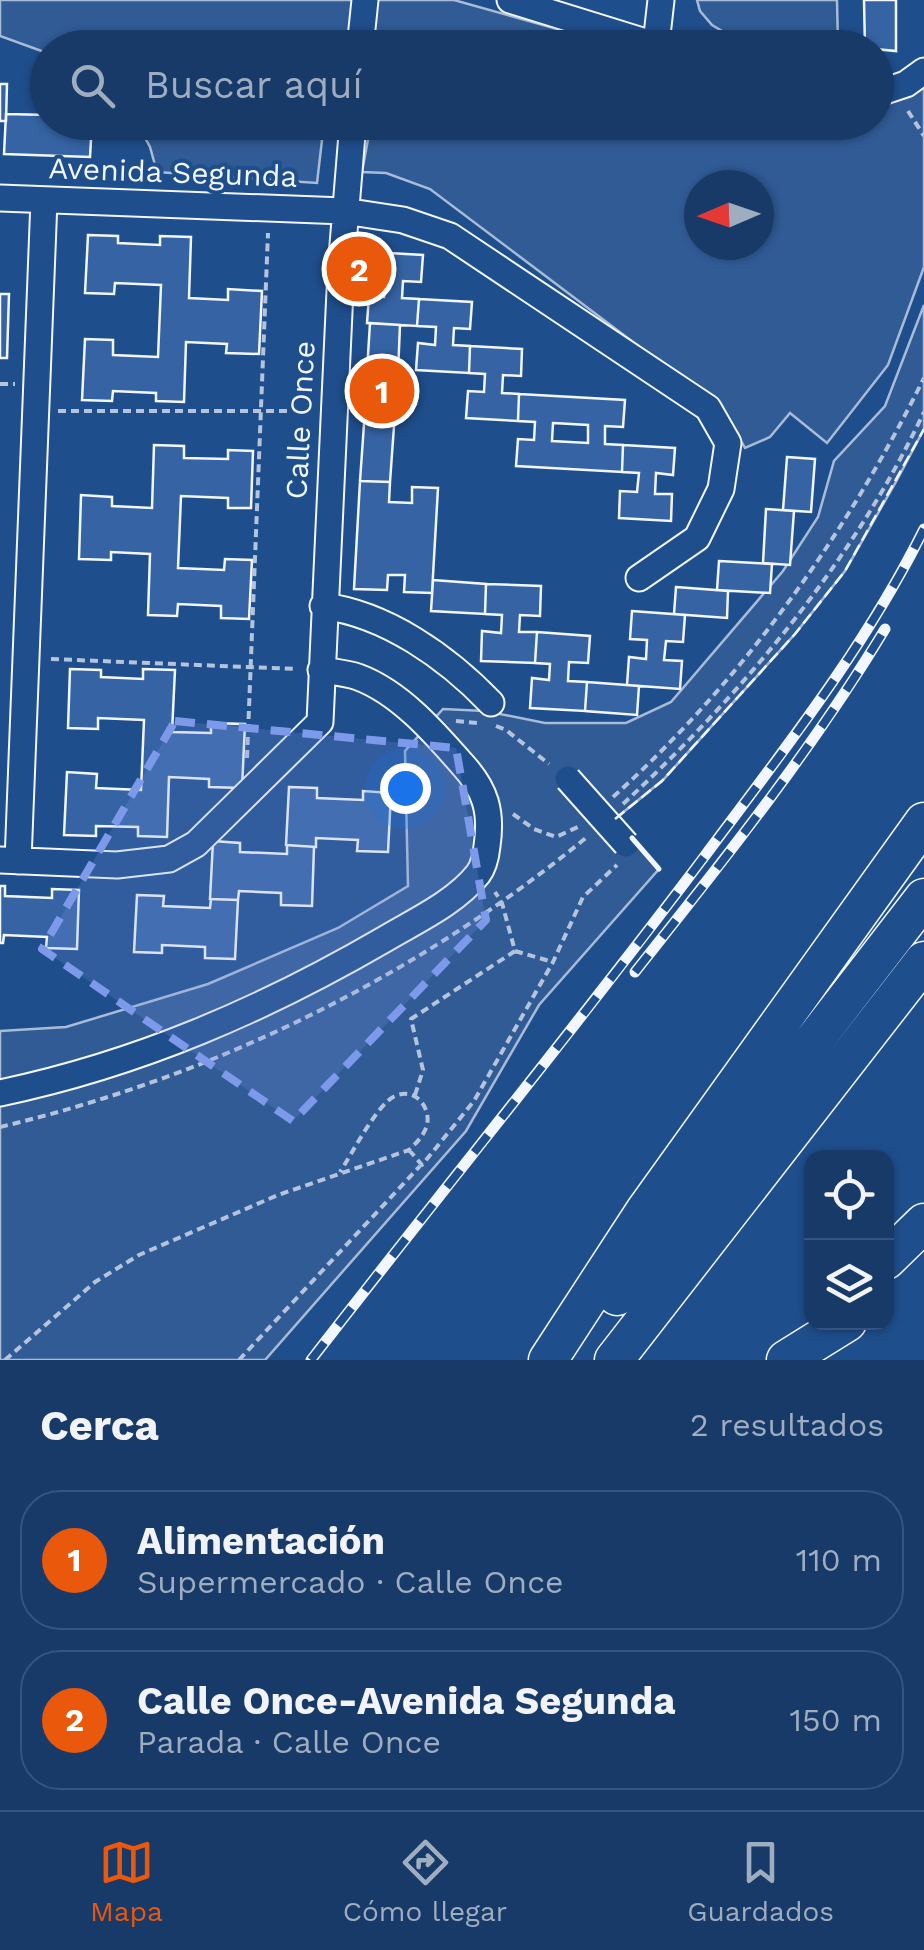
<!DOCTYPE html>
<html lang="es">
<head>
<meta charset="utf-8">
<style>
  body { margin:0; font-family:"Work Sans",sans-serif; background:#20416f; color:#f1f3f6 }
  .controls { position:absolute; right:30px; bottom:30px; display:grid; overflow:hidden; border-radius:20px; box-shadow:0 2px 8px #0004 }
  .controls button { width:90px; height:90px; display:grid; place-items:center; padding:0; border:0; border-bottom:2px solid #36547d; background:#173a69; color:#f1f3f6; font:50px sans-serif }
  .compass { position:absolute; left:684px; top:170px; width:90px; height:90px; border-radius:50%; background:#173a69; box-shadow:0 2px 8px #0004; rotate:268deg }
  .you { position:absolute; left:405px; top:788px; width:35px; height:35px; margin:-25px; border:8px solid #fff; border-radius:50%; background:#1a73e8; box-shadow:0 0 0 15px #1a73e833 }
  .badge { display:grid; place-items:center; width:65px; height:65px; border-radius:50%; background:#ea580c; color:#fff; font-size:32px; font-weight:700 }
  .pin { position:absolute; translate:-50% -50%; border:5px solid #fff; box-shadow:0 2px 10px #0006 }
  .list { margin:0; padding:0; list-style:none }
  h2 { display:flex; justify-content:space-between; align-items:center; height:130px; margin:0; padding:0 40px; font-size:42px }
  h2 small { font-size:32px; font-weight:400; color:#9eadc0 }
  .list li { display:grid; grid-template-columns:65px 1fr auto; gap:30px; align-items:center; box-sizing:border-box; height:140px; margin:0 20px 20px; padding:0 20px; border:2px solid #36547d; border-radius:40px }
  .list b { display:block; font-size:38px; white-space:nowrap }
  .list p { margin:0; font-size:32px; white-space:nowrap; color:#9eadc0 }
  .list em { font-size:32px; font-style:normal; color:#9eadc0 }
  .icon { flex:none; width:55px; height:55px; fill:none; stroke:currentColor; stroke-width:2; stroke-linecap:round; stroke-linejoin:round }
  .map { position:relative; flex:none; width:924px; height:1360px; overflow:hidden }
  .search { position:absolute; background:#173a69; box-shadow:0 2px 8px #0004; left:30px; right:30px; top:30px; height:110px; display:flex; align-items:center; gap:25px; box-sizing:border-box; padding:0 35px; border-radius:55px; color:#9eadc0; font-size:38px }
  .sheet { height:450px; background:#173a69 }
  nav { display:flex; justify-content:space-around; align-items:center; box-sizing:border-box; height:140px; border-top:2px solid #36547d; background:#173a69; font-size:28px; color:#9eadc0 }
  nav a { display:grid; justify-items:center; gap:5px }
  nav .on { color:#ea580c }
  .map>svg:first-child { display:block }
  .built { fill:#305b95; stroke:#a8bbd7; stroke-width:2.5; fill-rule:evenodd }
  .building { fill:#3563a3; stroke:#f2f6ff; stroke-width:2.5; fill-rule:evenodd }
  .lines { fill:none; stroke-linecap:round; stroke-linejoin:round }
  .minor-casing { stroke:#f2f6ff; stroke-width:29 }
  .highway-casing { stroke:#f2f6ff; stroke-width:41 }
  .path { stroke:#b3c4dc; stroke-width:4; stroke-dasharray:8 5; stroke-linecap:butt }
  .minor { stroke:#1f4e8c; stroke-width:25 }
  .highway { stroke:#1f4e8c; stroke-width:38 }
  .rail-casing { stroke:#f2f6ff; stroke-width:11 }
  .rail { stroke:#1f4e8c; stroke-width:8; stroke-dasharray:22; stroke-linecap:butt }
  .minor-bridge-casing { stroke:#f2f6ff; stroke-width:29; stroke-linecap:butt }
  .minor-bridge { stroke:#1f4e8c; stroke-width:25 }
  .fence { stroke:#f2f6ff; stroke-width:2.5; stroke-dasharray:12 5; stroke-linecap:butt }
  .wall { stroke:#f2f6ff; stroke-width:5 }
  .marked { fill:#7d9aea; fill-opacity:0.2; stroke:#7d9aea; stroke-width:8; stroke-dasharray:20 12; stroke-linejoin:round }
  .labels { text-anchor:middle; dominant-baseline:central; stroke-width:8; stroke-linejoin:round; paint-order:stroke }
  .street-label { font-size:30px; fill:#f2f6ff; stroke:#1f4e8c }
</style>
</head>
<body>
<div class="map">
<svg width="924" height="1360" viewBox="0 0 924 1360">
  <rect width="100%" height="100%" fill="#1f4e8c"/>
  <!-- built -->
  <path class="built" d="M 0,0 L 454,0 L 621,47 L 48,48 L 47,53 L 0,36 Z
    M 697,0 L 837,0 L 838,47 L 769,47 L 729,35 L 712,25 L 700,11 Z
    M 924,87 L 924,267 L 888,365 L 827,443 L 790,413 L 770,437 L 745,448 L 722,409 L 430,189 L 386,173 L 362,172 L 371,123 L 876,122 L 877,90 ZM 699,185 L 759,185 L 759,245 L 699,245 Z
    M 137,123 L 324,123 L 317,183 L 157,172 L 150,147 Z
    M 924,305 L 924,429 L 897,480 L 845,571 L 795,634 L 663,780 L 615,819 L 659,869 L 539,1005 L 466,1131 L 265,1360 L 0,1360 L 0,1031 L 66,1027 L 208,984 L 338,928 L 408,886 L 405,751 L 443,709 L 485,711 L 545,723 L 626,723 L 671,702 L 783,571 L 818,517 L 834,461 L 885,406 Z"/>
  <!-- building -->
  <path class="building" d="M 864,0 L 896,0 L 896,51 L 865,48 Z
    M 0,84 L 7,84 L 6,121 L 0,121 Z
    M 6,114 L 48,115 L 48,122 L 92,122 L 90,157 L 4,154 Z
    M 88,235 L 118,236 L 118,243 L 160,245 L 160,236 L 191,237 L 189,298 L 228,300 L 228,289 L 262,291 L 259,354 L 226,353 L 227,344 L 186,342 L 184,402 L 156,401 L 156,393 L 113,391 L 112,401 L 82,400 L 85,339 L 113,340 L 113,355 L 158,357 L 161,285 L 115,283 L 114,294 L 85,293 Z
    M 371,252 L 423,255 L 421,282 L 403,281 L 402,298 L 419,299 L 417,326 L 367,323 L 369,296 L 384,297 L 385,280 L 369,279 Z
    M 0,294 L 9,294 L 7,358 L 0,358 Z
    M 419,299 L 472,302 L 470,329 L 454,328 L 453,345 L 470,346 L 469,373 L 416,370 L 418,343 L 435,345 L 436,327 L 417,326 Z
    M 370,323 L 400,325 L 398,373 L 367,371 Z
    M 470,346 L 522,349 L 521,376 L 503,375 L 502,393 L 519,394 L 518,421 L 466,418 L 468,391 L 484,392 L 485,374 L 469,373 Z
    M 367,371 L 398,373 L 395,412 L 365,410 Z
    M 519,394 L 625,400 L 623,427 L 605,426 L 605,444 L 623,445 L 622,472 L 516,466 L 518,439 L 534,440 L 535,422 L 518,421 ZM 553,423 L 588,425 L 588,443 L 552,441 Z
    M 365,410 L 395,412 L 390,482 L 360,481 Z
    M 154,445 L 184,446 L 184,458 L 228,459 L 228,450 L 253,451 L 251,508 L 228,508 L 228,498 L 181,496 L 178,568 L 224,570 L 225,559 L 252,560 L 249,619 L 221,618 L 221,606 L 178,604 L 177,616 L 148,615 L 150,554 L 111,552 L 111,560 L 79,559 L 81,495 L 112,497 L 112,506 L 152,508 Z
    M 623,445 L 675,448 L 673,475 L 656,473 L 655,494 L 672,494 L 671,521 L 619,518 L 620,491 L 637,492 L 639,473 L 622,472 Z
    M 787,457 L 815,459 L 811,512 L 783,510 Z
    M 360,481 L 390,482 L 389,502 L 412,503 L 412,487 L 438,488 L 432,593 L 404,592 L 405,575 L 388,575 L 387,590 L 354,589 Z
    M 766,509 L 794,511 L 790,565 L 763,563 Z
    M 719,561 L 772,564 L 770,593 L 717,590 Z
    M 433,580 L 486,584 L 485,614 L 431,611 Z
    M 486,584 L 541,586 L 540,616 L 520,615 L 519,632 L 537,632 L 535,663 L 481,661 L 482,631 L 501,633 L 502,615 L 485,614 Z
    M 676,587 L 728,591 L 727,618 L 674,614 Z
    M 632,611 L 685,615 L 683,642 L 666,641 L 664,660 L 682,661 L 680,689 L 627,685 L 629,657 L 646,659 L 647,640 L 630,639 Z
    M 537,632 L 590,636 L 588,663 L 569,662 L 568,681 L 587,682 L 585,711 L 530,708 L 532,678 L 549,680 L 550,664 L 535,663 Z
    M 70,669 L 101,670 L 101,677 L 143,679 L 143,669 L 175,670 L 172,732 L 211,733 L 211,723 L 245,724 L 242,788 L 209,787 L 209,779 L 169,777 L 167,837 L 138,836 L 138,827 L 96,826 L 96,836 L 64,835 L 67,772 L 97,774 L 96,788 L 141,790 L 144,720 L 98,718 L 98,729 L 68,728 Z
    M 587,682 L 639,686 L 637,715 L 585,711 Z
    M 289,787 L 317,788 L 317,798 L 363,800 L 363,791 L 391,793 L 388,852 L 357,851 L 358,840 L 316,838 L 316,847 L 286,845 Z
    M 213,841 L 240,843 L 240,852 L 287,854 L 287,845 L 314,847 L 312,906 L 281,905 L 281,893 L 239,891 L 238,900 L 210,899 Z
    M 0,886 L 5,886 L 5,896 L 52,898 L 52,889 L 79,890 L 77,949 L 46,948 L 47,937 L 4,935 L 3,943 L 0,943 Z
    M 137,895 L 164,896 L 163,906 L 210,908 L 211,899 L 238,900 L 235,959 L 205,958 L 205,947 L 162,945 L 162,953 L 134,952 Z"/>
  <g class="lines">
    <defs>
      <path id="minor" d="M 510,0 L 665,48
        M 656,44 L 661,0
        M 360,48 L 365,0
        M 876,94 L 906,84 L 924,71
        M 0,198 L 344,211 L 403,220 L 450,236 L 708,408 L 728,443 L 721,489 L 697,538 L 639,578
        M 323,606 C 386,614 447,657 491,703
        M 0,860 L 117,865 L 169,859 L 196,844 L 320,722 L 341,269 L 353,122
        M 18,861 L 44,200
        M 0,1093 C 138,1064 263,1010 385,939 C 415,921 455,903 478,874 C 484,866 486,856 487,846 C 492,812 486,790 462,764 C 434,732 399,692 358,677 C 347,673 333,672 321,670"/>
      <path id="highway" d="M 886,1260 L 924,1223
        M 617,1296 L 924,898
        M 548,1360 L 645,1211 L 924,822
        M 614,1360 L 924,961
        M 786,1360 L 847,1322"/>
    </defs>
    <!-- minor casing -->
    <use href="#minor" class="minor-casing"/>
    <!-- highway casing -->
    <use href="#highway" class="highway-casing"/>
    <!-- path -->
    <path class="path" d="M 908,111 L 924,136
      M 0,384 L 15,384
      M 58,411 L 309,411
      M 51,659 L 296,669
      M 456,721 L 477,723
      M 496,726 L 506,730 L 549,764
      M 247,758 L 268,233
      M 613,797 C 744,679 846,535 924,378
      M 623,804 C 744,692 853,562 924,412
      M 513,814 L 534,829 L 556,837 L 580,826
      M 515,951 L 553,962
      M 415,1095 L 423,1070 L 411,1019 L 515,951 L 502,903 L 495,892
      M 0,1127 C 215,1076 416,977 587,837
      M 409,1150 L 422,1165 L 474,1101 L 553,962 L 583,897 L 617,865
      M 5,1360 L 95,1282 L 139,1255 L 278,1195 L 409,1150 C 416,1143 424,1136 427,1125 C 431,1107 415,1087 395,1096 C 377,1104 352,1154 340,1172
      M 239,1360 L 420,1166"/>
    <!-- minor -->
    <use href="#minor" class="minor"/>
    <!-- highway -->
    <use href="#highway" class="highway"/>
    <defs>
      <path id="rail" d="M 635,972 C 723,861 812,750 885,629
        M 311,1360 C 441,1192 576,1027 704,857 C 783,751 865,648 924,529"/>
    </defs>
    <!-- rail casing -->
    <use href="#rail" class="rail-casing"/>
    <!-- rail -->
    <use href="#rail" class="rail"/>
    <defs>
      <path id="minor-bridge" d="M 568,779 L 626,844"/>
    </defs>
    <!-- minor-bridge casing -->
    <use href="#minor-bridge" class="minor-bridge-casing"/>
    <!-- minor-bridge -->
    <use href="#minor-bridge" class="minor-bridge"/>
    <!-- fence -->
    <path class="fence" d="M 615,819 L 662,781 L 795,634 L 845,571 L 924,429"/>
    <!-- wall -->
    <path class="wall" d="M 632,838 L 659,869"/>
  </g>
  <!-- marked area -->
  <path class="marked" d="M 175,721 L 456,748 L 486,920 L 293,1121 L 42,949 Z"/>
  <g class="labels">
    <!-- street labels -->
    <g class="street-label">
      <text transform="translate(173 172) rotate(2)">Avenida Segunda</text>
      <text transform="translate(300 420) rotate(-87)">Calle Once</text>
    </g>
  </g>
</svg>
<div class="controls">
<button><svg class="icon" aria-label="locate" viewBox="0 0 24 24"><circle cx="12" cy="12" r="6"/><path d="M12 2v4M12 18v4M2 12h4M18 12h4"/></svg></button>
<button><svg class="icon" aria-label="layers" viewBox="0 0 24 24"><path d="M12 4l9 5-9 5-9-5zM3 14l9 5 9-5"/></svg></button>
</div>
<svg class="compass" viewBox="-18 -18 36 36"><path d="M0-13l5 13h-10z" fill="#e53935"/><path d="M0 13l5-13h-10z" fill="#9eadc0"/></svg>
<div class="you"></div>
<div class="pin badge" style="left:382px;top:391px">1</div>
<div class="pin badge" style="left:359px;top:269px">2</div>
<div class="search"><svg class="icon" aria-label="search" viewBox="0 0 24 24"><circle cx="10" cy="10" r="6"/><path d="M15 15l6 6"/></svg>Buscar aquí</div>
</div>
<section class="sheet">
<h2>Cerca<small>2 resultados</small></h2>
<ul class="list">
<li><span class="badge">1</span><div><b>Alimentación</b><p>Supermercado · Calle Once</p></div><em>110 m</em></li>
<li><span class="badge">2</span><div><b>Calle Once-Avenida Segunda</b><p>Parada · Calle Once</p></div><em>150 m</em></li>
</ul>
</section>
<nav>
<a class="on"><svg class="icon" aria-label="map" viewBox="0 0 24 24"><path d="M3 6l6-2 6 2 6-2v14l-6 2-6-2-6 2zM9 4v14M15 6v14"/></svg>Mapa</a>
<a><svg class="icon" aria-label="directions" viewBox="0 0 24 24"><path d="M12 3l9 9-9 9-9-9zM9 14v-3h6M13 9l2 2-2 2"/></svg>Cómo llegar</a>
<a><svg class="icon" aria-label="saved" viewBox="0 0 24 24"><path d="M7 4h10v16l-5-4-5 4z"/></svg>Guardados</a>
</nav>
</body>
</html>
